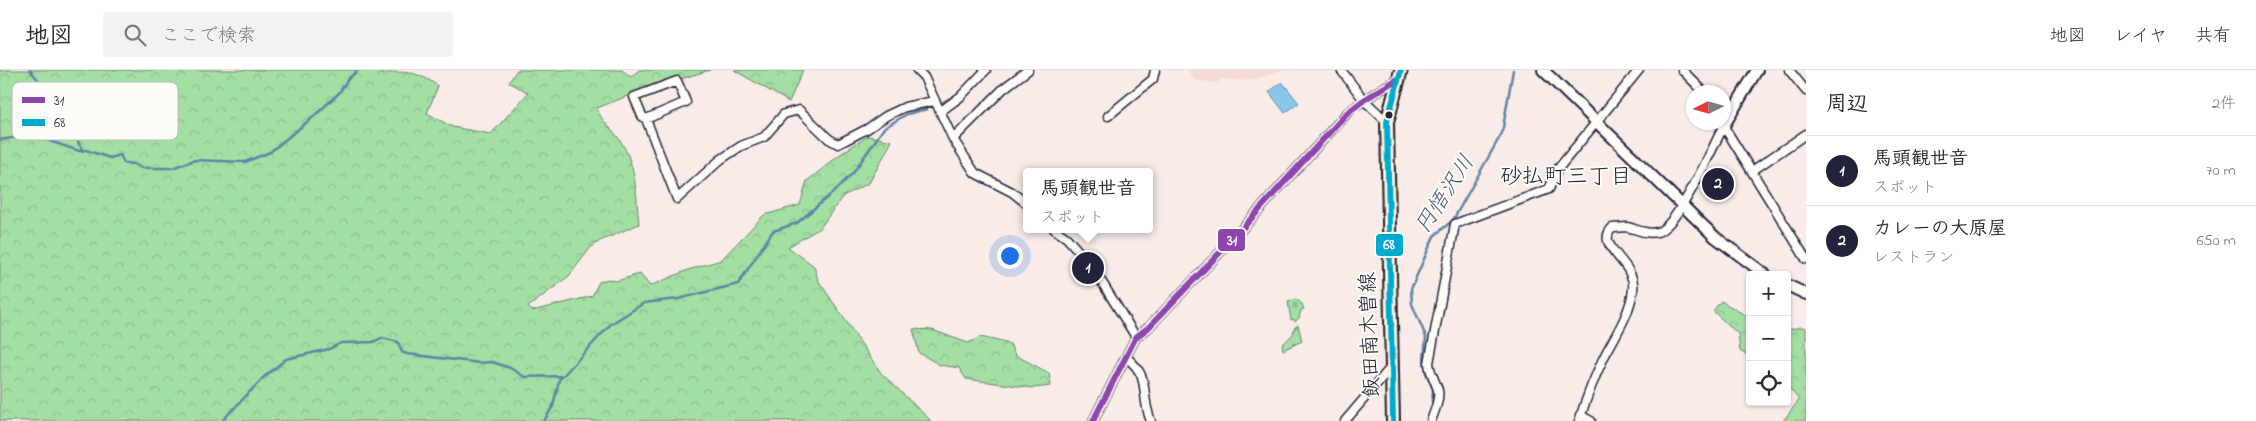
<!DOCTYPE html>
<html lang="ja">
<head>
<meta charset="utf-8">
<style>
  body { margin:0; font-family:"Indie Flower","Klee One",sans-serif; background:#f2f2f3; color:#2b2b33 }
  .controls { position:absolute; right:15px; bottom:15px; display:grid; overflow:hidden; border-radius:5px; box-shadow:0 1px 4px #0004 }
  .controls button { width:45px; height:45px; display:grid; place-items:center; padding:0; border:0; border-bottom:1px solid #e1e1e2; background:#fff; color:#2b2b33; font:25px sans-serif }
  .compass { position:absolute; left:1686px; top:15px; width:45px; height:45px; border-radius:50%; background:#fff; box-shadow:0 1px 4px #0004; rotate:265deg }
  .you { position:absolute; left:1009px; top:185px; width:18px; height:18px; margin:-12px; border:4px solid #fff; border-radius:50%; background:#1a73e8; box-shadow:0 0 0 8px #1a73e833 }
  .badge { display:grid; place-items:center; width:32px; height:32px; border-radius:50%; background:#22223b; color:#fff; font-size:16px; font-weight:700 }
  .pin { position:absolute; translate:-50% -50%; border:2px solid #fff; box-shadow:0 1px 5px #0006 }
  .popup { position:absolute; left:1023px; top:98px; width:130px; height:65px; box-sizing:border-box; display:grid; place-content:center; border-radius:5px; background:#fff; filter:drop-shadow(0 1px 4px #0005); font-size:16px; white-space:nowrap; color:#7c7c81 }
  .popup b { font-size:19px; color:#2b2b33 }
  .popup::after { content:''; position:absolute; left:50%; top:100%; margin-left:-10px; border:10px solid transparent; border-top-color:#fff }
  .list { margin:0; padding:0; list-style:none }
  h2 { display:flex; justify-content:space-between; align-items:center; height:65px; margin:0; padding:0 20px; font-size:21px }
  h2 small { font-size:16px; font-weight:400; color:#7c7c81 }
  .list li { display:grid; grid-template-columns:32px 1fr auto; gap:15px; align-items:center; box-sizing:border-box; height:70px; padding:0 20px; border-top:1px solid #e1e1e2 }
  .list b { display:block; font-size:19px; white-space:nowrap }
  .list p { margin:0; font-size:16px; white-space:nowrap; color:#7c7c81 }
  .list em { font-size:16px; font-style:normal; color:#7c7c81 }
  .icon { flex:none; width:28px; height:28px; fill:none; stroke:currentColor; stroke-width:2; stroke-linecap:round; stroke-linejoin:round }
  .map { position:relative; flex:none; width:1806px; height:351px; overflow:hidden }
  header { display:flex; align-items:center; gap:30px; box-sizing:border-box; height:70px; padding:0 25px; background:#fff; border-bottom:1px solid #e1e1e2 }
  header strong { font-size:24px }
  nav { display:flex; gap:28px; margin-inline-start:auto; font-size:18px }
  .search { width:350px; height:45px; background:#f2f2f3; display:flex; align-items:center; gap:12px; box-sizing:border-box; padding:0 18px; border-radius:5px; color:#7c7c81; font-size:19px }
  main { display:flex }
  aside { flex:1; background:#fff }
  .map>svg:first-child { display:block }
  .built { fill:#f4d9d6 }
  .forest { fill:url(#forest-crowns); stroke:#62806f }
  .cemetery { fill:url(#cemetery-stones); stroke:#62806f }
  .water { fill:#8bc7eb; stroke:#6185a5 }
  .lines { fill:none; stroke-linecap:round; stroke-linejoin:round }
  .stream { stroke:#6185a5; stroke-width:2.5 }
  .minor-casing { stroke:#22223b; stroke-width:11 }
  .tertiary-casing { stroke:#22223b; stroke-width:14 }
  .primary-casing { stroke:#22223b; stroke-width:16 }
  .minor { stroke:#fdfcf7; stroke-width:8 }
  .tertiary { stroke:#fdfcf7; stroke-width:10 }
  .primary { stroke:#fadf96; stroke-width:12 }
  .bus-1-casing { stroke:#fdfcf7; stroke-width:10 }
  .bus-2-casing { stroke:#fdfcf7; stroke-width:10 }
  .bus-1 { stroke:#8e44ad; stroke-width:6 }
  .bus-2 { stroke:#00a9ce; stroke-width:6 }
  .bus-dot { fill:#22223b; stroke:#fdfcf7; stroke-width:2 }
  .labels { text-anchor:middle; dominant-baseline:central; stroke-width:4; stroke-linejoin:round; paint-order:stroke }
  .street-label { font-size:21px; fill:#22223b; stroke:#fdfcf7 }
  .neighbourhood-label { font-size:22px; fill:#22223b; stroke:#fdfcf7 }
  .water-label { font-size:22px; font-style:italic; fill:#475c79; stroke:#fdfcf7 }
  .key { fill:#fdfcf7; stroke:#bbbbbf; stroke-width:1 }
  .key-label { font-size:14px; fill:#22223b }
  .line-badge { stroke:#fdfcf7; stroke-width:2 }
  .badge-label { font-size:14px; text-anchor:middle; font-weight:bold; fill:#fff }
</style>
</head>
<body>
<header>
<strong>地図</strong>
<div class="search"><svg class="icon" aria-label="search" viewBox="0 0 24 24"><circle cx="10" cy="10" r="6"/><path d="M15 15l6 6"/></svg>ここで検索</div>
<nav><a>地図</a><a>レイヤ</a><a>共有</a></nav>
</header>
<main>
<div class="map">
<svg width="1806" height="351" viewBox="0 0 1806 351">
  <defs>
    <pattern id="forest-crowns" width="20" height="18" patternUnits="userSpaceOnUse" patternTransform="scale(1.25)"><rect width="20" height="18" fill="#a3dea3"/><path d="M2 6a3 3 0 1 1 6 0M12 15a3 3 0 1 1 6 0" fill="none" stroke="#8cbe8d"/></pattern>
    <pattern id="cemetery-stones" width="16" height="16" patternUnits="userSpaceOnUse" patternTransform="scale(1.25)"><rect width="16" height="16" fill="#a3dea3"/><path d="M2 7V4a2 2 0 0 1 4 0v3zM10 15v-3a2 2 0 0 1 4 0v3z" fill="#8cbe8d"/></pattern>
  </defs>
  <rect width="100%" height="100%" fill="#f9ece8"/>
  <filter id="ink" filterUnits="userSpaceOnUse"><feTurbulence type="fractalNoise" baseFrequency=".02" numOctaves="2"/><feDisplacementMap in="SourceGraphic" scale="10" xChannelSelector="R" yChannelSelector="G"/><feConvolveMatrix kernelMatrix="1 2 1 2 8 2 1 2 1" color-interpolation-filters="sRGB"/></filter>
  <g filter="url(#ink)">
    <!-- built -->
    <path class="built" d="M 1188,0 L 1283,0 L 1260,8 L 1242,11 L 1223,9 L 1216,13 L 1194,10 Z"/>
    <!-- forest -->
    <path class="forest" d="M 0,0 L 378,0 L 381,4 C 407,0 418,2 438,16 L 427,43 L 452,57 L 491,64 L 528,23 L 509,12 L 517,0 L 622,0 L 631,7 L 639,0 L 710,0 L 638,22 L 597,38 C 601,52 614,60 621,72 C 637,96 636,127 639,154 L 600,171 L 591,177 L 569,206 L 528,237 L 532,241 L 592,226 L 599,212 L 608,209 L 616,211 L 640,204 L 650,216 L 688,200 L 721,190 L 764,145 L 800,135 L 807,111 L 842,83 L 868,66 L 892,71 L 869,113 L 843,126 L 820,158 L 788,177 L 814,196 L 818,210 L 881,303 L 931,351 L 0,351 Z
      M 734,0 L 803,0 L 789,32 Z
      M 1721,231 L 1750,248 L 1750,287 L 1740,281 L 1738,264 L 1713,241 Z
      M 1801,257 L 1806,258 L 1806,351 L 1783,351 L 1799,330 L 1787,315 L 1787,260 Z
      M 913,259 L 932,260 L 968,273 L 981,267 L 1010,274 L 1015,285 L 1049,303 L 1051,316 L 1033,318 L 966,309 L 959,298 L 940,295 L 919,283 Z"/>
    <!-- cemetery -->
    <path class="cemetery" d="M 1296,229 L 1302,234 L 1304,239 L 1301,240 L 1299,248 L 1295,252 L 1294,249 L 1291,250 L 1288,232 Z
      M 1298,255 L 1302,271 L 1283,280 L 1282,275 L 1293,264 L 1294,258 Z"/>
    <!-- water -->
    <path class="water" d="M 1282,12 L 1299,33 L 1285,43 L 1269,22 Z"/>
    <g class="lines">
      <!-- stream -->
      <path class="stream" d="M 30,0 L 58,34 L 83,81
        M 941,33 L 954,26
        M 0,70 L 24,66 L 35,66 L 79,81 L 86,80 L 110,88 L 120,85 L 124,93 L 134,94 L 141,98 L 172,98 L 195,90 L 245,92 L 270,82 L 312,48 L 339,23 L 348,9 L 358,0
        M 1432,338 L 1433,319 L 1426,303 L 1424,289 L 1426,267 L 1412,234 L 1411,219 L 1434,166 L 1453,150 L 1502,63 L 1513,0
        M 222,351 L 263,308 L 286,289 L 329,279 L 341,273 L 373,272 L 382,268 L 398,272 L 402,282 L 407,284 L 480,293 L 492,292 L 510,298 L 525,307 L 562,306
        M 544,351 L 553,336 L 559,310 L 611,254 L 644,233 L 678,229 L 738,214 L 773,161 L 797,153 L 836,120 L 853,103 L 884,58 L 907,44 L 927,39
        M 1427,351 L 1430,343"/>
      <defs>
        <path id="minor" d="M 917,0 L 924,7 L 953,69 L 975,103 L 1012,122 L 1027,134
          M 1341,0 L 1364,30 L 1387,52
          M 1682,0 L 1704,22
          M 1789,0 L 1806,21
          M 941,41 L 960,27 L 986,0
          M 1108,46 L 1153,9 L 1155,0
          M 646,49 L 686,32 L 677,11 L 634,27 L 642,46 L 646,49 L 677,129 L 720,90 L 741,76 L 764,67 L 784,44 L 799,40 L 829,69 L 838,74 L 867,59 L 886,46 L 905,37 L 934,31
          M 1723,55 L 1806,189
          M 953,69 L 1004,18 L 1028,0
          M 1752,101 L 1806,64
          M 1054,159 L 1067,168 L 1093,198 L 1136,267
          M 1126,287 C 1153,309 1139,323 1151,351
          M 1580,345 L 1591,351
          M 1093,351 L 1136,267 L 1148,258 L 1231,171 L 1347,43 L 1364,30 L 1396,10
          M 1345,351 L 1392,296
          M 1431,351 C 1434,342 1440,330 1438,320 C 1435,310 1430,303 1429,293 L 1455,154 L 1549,119 L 1557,100 L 1639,0
          M 1579,351 C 1586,329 1594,308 1604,287 C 1615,266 1630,244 1633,220 C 1637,192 1594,177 1612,158 C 1617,158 1622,157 1627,157 C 1637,159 1646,165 1657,162 C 1677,158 1713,77 1723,57"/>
        <path id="tertiary" d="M 1543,0 L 1715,167 L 1766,205
          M 1723,57 L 1757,0
          M 1787,215 L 1806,224"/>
        <path id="primary" d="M 1393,351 L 1387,52 L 1401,0"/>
      </defs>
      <!-- minor casing -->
      <use href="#minor" class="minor-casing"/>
      <!-- tertiary casing -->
      <use href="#tertiary" class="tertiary-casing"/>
      <!-- primary casing -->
      <use href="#primary" class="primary-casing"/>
      <!-- minor -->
      <use href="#minor" class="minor"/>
      <!-- tertiary -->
      <use href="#tertiary" class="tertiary"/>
      <!-- primary -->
      <use href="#primary" class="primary"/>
      <defs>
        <path id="bus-1" d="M 1093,351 L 1136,267 L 1148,258 L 1231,171 L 1347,43 L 1364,30 L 1396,10"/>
        <path id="bus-2" d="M 1393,351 L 1387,52 L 1401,0"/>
      </defs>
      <!-- bus-1 casing -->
      <use href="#bus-1" class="bus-1-casing"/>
      <!-- bus-2 casing -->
      <use href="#bus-2" class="bus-2-casing"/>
      <!-- bus-1 -->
      <use href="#bus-1" class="bus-1"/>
      <!-- bus-2 -->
      <use href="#bus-2" class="bus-2"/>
    </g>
  </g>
  <!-- markers -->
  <circle class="bus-dot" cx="1389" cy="45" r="4.5"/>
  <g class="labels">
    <!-- street labels -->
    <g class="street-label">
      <text transform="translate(1371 265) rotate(-92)">飯田南木曽線</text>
    </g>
    <!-- neighbourhood labels -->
    <g class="neighbourhood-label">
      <text x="1566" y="108">砂払町三丁目</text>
    </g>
    <!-- water labels -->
    <g class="water-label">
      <text transform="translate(1446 125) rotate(-57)">円悟沢川</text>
    </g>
  </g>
  <!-- legend -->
  <rect x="12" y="12" width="166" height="58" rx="8" class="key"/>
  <rect x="22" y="27" width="23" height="6" fill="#8e44ad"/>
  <rect x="22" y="49" width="23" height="7" fill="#00a9ce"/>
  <g class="key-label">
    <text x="54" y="35">31</text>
    <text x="54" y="57">68</text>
  </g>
  <g class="line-badge">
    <rect x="1217" y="158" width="29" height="24" rx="5" fill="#8e44ad"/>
    <rect x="1375" y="163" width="29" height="24" rx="5" fill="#00a9ce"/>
  </g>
  <g class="badge-label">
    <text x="1232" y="175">31</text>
    <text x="1389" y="179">68</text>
  </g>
</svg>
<div class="controls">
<button>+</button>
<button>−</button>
<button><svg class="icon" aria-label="locate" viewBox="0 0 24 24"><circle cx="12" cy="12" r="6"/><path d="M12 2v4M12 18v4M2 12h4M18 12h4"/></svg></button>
</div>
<svg class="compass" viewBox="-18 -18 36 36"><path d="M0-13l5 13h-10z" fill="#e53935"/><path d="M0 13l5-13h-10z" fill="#7c7c81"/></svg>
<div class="you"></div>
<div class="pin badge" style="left:1088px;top:198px">1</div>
<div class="popup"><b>馬頭観世音</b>スポット</div>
<div class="pin badge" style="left:1718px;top:114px">2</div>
</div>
<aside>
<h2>周辺<small>2件</small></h2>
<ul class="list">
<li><span class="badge">1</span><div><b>馬頭観世音</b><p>スポット</p></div><em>70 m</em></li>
<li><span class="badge">2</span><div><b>カレーの大原屋</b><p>レストラン</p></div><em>650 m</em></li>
</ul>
</aside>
</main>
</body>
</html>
